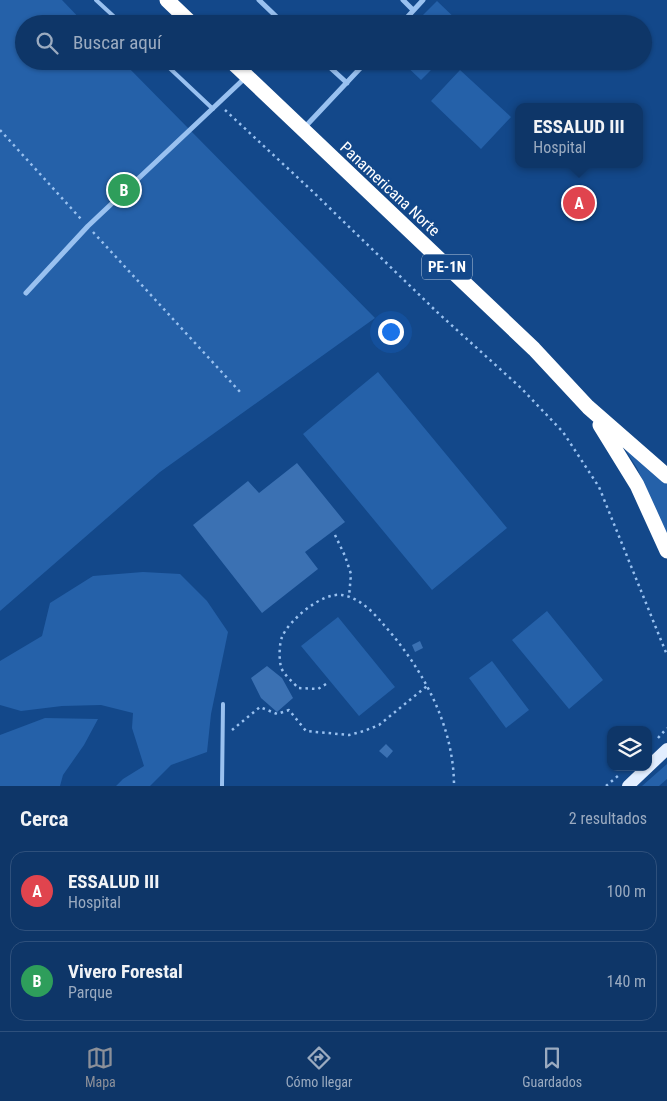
<!DOCTYPE html>
<html lang="es">
<head>
<meta charset="utf-8">
<style>
  body { margin:0; font-family:"Roboto Condensed",sans-serif; background:#1c4171; color:#f1f3f6 }
  .controls { position:absolute; right:15px; bottom:15px; display:grid; overflow:hidden; border-radius:10px; box-shadow:0 1px 4px #0004 }
  .controls button { width:45px; height:45px; display:grid; place-items:center; padding:0; border:0; border-bottom:1px solid #2e507c; background:#0e3668; color:#f1f3f6; font:25px sans-serif }
  .you { position:absolute; left:390px; top:331px; width:18px; height:18px; margin:-12px; border:4px solid #fff; border-radius:50%; background:#1a73e8; box-shadow:0 0 0 8px #1a73e833 }
  .badge { display:grid; place-items:center; width:32px; height:32px; border-radius:50%; background:#8c9099; color:#fff; font-size:16px; font-weight:700 }
  .pin { position:absolute; translate:-50% -50%; border:2px solid #fff; box-shadow:0 1px 5px #0006 }
  .popup { position:absolute; left:515px; top:103px; width:128px; height:65px; box-sizing:border-box; display:grid; place-content:center; border-radius:10px; background:#0e3668; filter:drop-shadow(0 1px 4px #0005); font-size:16px; white-space:nowrap; color:#9babc0 }
  .popup b { font-size:19px; color:#f1f3f6 }
  .popup::after { content:''; position:absolute; left:50%; top:100%; margin-left:-10px; border:10px solid transparent; border-top-color:#0e3668 }
  .list { margin:0; padding:0; list-style:none }
  h2 { display:flex; justify-content:space-between; align-items:center; height:65px; margin:0; padding:0 20px; font-size:21px }
  h2 small { font-size:16px; font-weight:400; color:#9babc0 }
  .list li { display:grid; grid-template-columns:32px 1fr auto; gap:15px; align-items:center; box-sizing:border-box; height:80px; margin:0 10px 10px; padding:0 10px; border:1px solid #2e507c; border-radius:15px }
  .list b { display:block; font-size:19px; white-space:nowrap }
  .list p { margin:0; font-size:16px; white-space:nowrap; color:#9babc0 }
  .list em { font-size:16px; font-style:normal; color:#9babc0 }
  .icon { flex:none; width:28px; height:28px; fill:none; stroke:currentColor; stroke-width:2; stroke-linecap:round; stroke-linejoin:round }
  .map { position:relative; flex:none; width:667px; height:786px; overflow:hidden }
  .search { position:absolute; background:#0e3668; box-shadow:0 1px 4px #0004; left:15px; right:15px; top:15px; height:55px; display:flex; align-items:center; gap:12px; box-sizing:border-box; padding:0 18px; border-radius:28px; color:#9babc0; font-size:19px }
  .sheet { height:245px; background:#0e3668 }
  nav { display:flex; justify-content:space-around; align-items:center; box-sizing:border-box; height:70px; border-top:1px solid #2e507c; background:#0e3668; font-size:14px; color:#9babc0 }
  nav a { display:grid; justify-items:center; gap:2px }
  nav .on { color:#8c9099 }
  .map>svg:first-child { display:block }
  .green { fill:#2561a9 }
  .building { fill:#3b71b3 }
  .lines { fill:none; stroke-linecap:round; stroke-linejoin:round }
  .path { stroke:#99c1f0; stroke-width:2.5; stroke-dasharray:2.5 4; stroke-linecap:butt }
  .lane { stroke:#99c1f0; stroke-width:4 }
  .street { stroke:#99c1f0; stroke-width:5 }
  .primary { stroke:#e2eeff; stroke-width:12 }
  .highway { stroke:#fff; stroke-width:15 }
  .labels { text-anchor:middle; dominant-baseline:central; stroke-width:5; stroke-linejoin:round; paint-order:stroke }
  .shield { fill:#13488a; stroke:#b8c8dc; stroke-width:1 }
  .shield-label { font-size:15px; font-weight:bold; fill:#fff }
  .street-label { font-size:16px; fill:#fff; stroke:#13488a }
</style>
</head>
<body>
<div class="map">
<svg width="667" height="786" viewBox="0 0 667 786">
  <rect width="100%" height="100%" fill="#13488a"/>
  <!-- green -->
  <path class="green" d="M 0,0 L 62,0 L 85,24 L 24,24 L 24,61 L 122,61 L 375,318 L 160,472 L 0,611 Z
    M 437,1 L 461,24 L 414,24 Z
    M 401,61 L 440,61 L 421,80 Z
    M 460,70 L 511,117 L 481,149 L 431,101 Z
    M 378,372 L 507,528 L 432,590 L 303,434 Z
    M 623,446 L 667,481 L 667,536 L 637,468 Z
    M 143,572 L 180,574 L 207,601 L 228,632 L 211,714 L 207,752 L 171,765 L 150,786 L 116,786 L 123,779 L 144,766 L 132,728 L 133,713 L 101,705 L 62,706 L 21,711 L 0,705 L 0,661 L 42,636 L 50,603 L 93,576 Z
    M 547,611 L 603,680 L 569,709 L 512,640 Z
    M 338,617 L 395,687 L 359,716 L 301,646 Z
    M 492,661 L 529,710 L 506,728 L 469,678 Z
    M 45,718 L 98,719 L 84,745 L 63,775 L 60,786 L 0,786 L 0,735 Z
    M 667,764 L 667,779 L 659,786 L 642,786 Z"/>
  <!-- building -->
  <path class="building" d="M 297,463 L 345,522 L 305,552 L 318,569 L 262,613 L 193,525 L 248,481 L 259,493 Z
    M 420,641 L 423,648 L 415,652 L 412,645 Z
    M 267,666 L 282,678 L 293,698 L 277,712 L 261,698 L 251,678 Z
    M 386,744 L 393,751 L 387,758 L 379,751 Z"/>
  <g class="lines">
    <!-- path -->
    <path class="path" d="M 225,110 L 310,189 L 437,312 L 521,388 L 563,432 L 599,487 L 667,655
      M 0,130 L 81,219
      M 93,232 L 241,393
      M 335,535 L 345,556 L 351,574 L 349,597
      M 326,684 L 318,689 L 298,688 C 293,682 283,674 281,667 C 279,659 279,645 282,637 C 289,620 322,592 342,595 C 360,598 373,612 384,625 C 423,669 454,726 454,786
      M 232,730 L 260,707 L 277,714 L 289,710 L 306,731 L 349,735 L 364,731 L 379,725 L 427,686
      M 658,738 L 667,728
      M 606,786 L 619,775"/>
    <!-- lane -->
    <path class="lane" d="M 96,0 L 122,24
      M 162,61 L 213,109
      M 222,786 L 223,704"/>
    <!-- street -->
    <path class="street" d="M 259,0 L 284,24
      M 403,0 L 413,10
      M 401,24 L 423,0
      M 323,61 L 347,83
      M 304,128 L 367,61
      M 26,293 L 88,226 L 246,77"/>
    <!-- primary -->
    <path class="primary" d="M 628,786 L 667,749"/>
    <!-- highway -->
    <path class="highway" d="M 167,0 L 192,24
      M 231,61 L 534,349 L 588,407 L 667,476
      M 600,425 L 637,485 L 667,551"/>
  </g>
  <g class="labels">
    <!-- shield labels -->
    <rect class="shield" x="422" y="254.5" width="50" height="25" rx="4"/>
    <g class="shield-label">
      <text x="447" y="267">PE-1N</text>
    </g>
    <!-- street labels -->
    <g class="street-label">
      <text transform="translate(390 189) rotate(43)">Panamericana Norte</text>
    </g>
  </g>
</svg>
<div class="controls">
<button><svg class="icon" aria-label="layers" viewBox="0 0 24 24"><path d="M12 4l9 5-9 5-9-5zM3 14l9 5 9-5"/></svg></button>
</div>
<div class="you"></div>
<div class="pin badge" style="left:579px;top:203px;background:#e0444e">A</div>
<div class="popup"><b>ESSALUD III</b>Hospital</div>
<div class="pin badge" style="left:124px;top:190px;background:#2e9e5b">B</div>
<div class="search"><svg class="icon" aria-label="search" viewBox="0 0 24 24"><circle cx="10" cy="10" r="6"/><path d="M15 15l6 6"/></svg>Buscar aquí</div>
</div>
<section class="sheet">
<h2>Cerca<small>2 resultados</small></h2>
<ul class="list">
<li><span class="badge" style="background:#e0444e">A</span><div><b>ESSALUD III</b><p>Hospital</p></div><em>100 m</em></li>
<li><span class="badge" style="background:#2e9e5b">B</span><div><b>Vivero Forestal</b><p>Parque</p></div><em>140 m</em></li>
</ul>
</section>
<nav>
<a class="on"><svg class="icon" aria-label="map" viewBox="0 0 24 24"><path d="M3 6l6-2 6 2 6-2v14l-6 2-6-2-6 2zM9 4v14M15 6v14"/></svg>Mapa</a>
<a><svg class="icon" aria-label="directions" viewBox="0 0 24 24"><path d="M12 3l9 9-9 9-9-9zM9 14v-3h6M13 9l2 2-2 2"/></svg>Cómo llegar</a>
<a><svg class="icon" aria-label="saved" viewBox="0 0 24 24"><path d="M7 4h10v16l-5-4-5 4z"/></svg>Guardados</a>
</nav>
</body>
</html>
